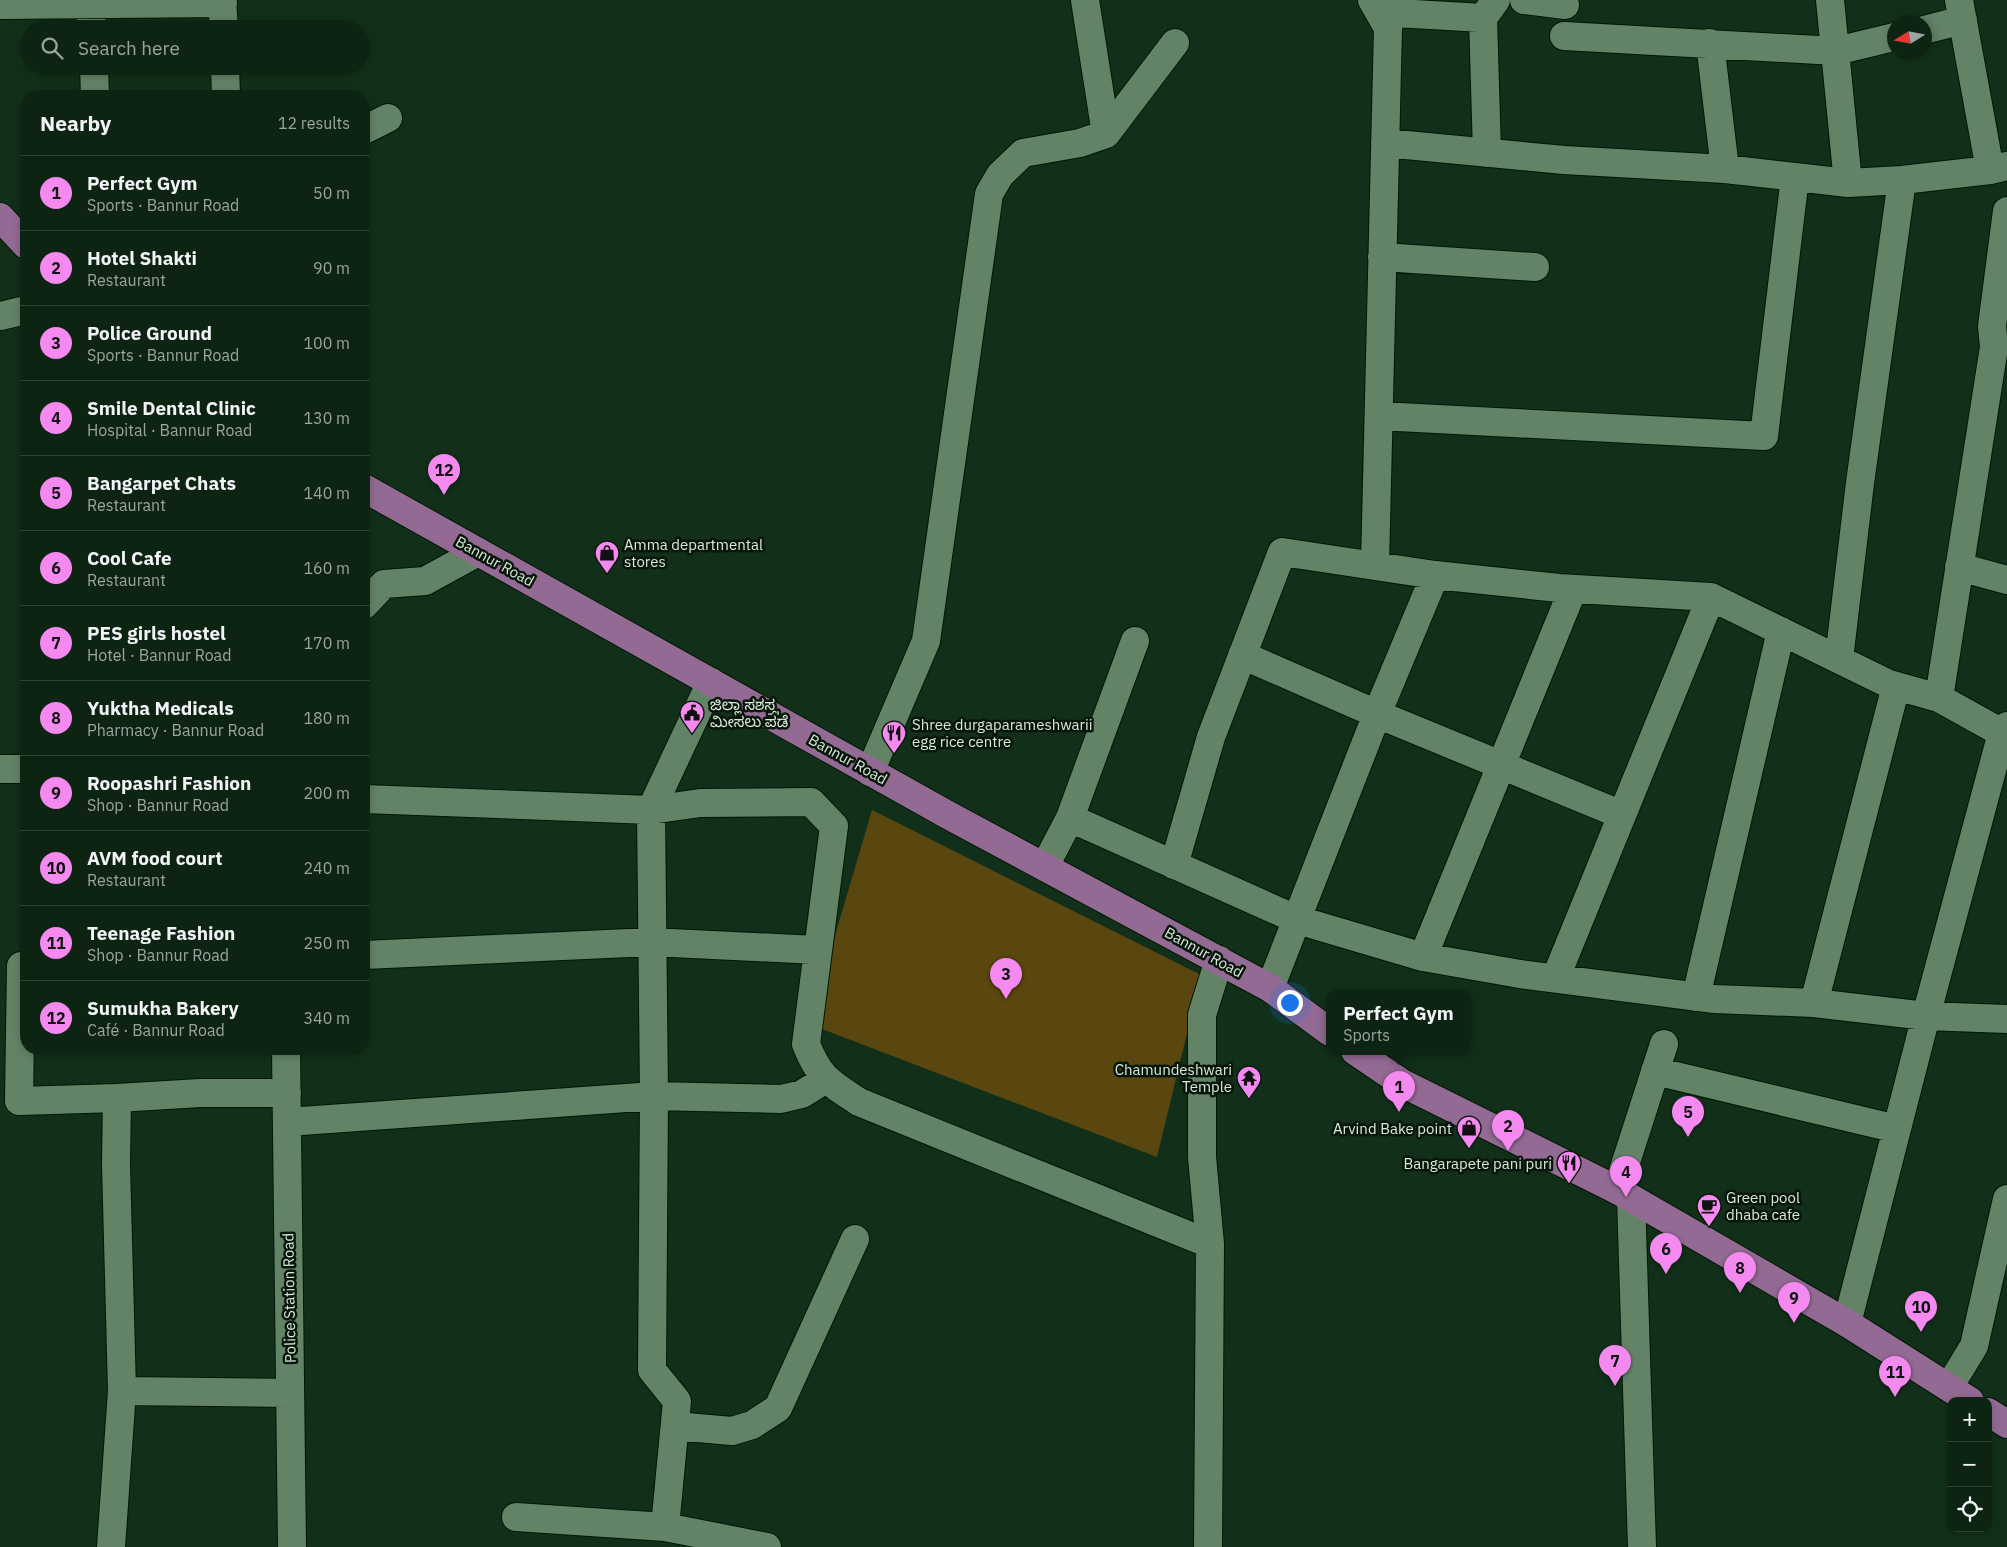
<!DOCTYPE html>
<html lang="en">
<head>
<meta charset="utf-8">
<style>
  body { margin:0; font-family:"IBM Plex Sans","Noto Sans Kannada",sans-serif; background:#1c3021; color:#f1f3f6 }
  .controls { position:absolute; right:15px; bottom:15px; display:grid; overflow:hidden; border-radius:10px; box-shadow:0 2px 8px #0003 }
  .controls button { width:45px; height:45px; display:grid; place-items:center; padding:0; border:0; border-bottom:1px solid #2e4133; background:#0e2413; color:#f1f3f6; font:25px sans-serif }
  .compass { position:absolute; left:1887px; top:15px; width:45px; height:45px; border-radius:50%; background:#0e2413; box-shadow:0 2px 8px #0003; rotate:259deg }
  .you { position:absolute; left:1289px; top:1002px; width:18px; height:18px; margin:-12px; border:4px solid #fff; border-radius:50%; background:#1a73e8; box-shadow:0 0 0 8px #1a73e833 }
  .badge { display:grid; place-items:center; width:32px; height:32px; border-radius:50%; background:#f489f0; color:#111; font-size:16px; font-weight:700 }
  .pin { position:absolute; translate:-50% -41px; filter:drop-shadow(0 1px 2px #0008) }
  .pin::after { content:''; position:absolute; top:26px; width:18px; height:15px; background:inherit; clip-path:polygon(0 0,100% 0,50% 100%) }
  .popup { position:absolute; left:1326px; top:990px; width:145px; height:65px; box-sizing:border-box; display:grid; place-content:center; border-radius:10px; background:#0e2413; filter:drop-shadow(0 1px 4px #0005); font-size:16px; white-space:nowrap; color:#9ba4a0 }
  .popup b { font-size:19px; color:#f1f3f6 }
  .popup::after { content:''; position:absolute; left:50%; top:100%; margin-left:-10px; border:10px solid transparent; border-top-color:#0e2413 }
  .list { margin:0; padding:0; list-style:none }
  h2 { display:flex; justify-content:space-between; align-items:center; height:65px; margin:0; padding:0 20px; font-size:21px }
  h2 small { font-size:16px; font-weight:400; color:#9ba4a0 }
  .list li { display:grid; grid-template-columns:32px 1fr auto; gap:15px; align-items:center; box-sizing:border-box; height:75px; padding:0 20px; border-top:1px solid #2e4133 }
  .list b { display:block; font-size:19px; white-space:nowrap }
  .list p { margin:0; font-size:16px; white-space:nowrap; color:#9ba4a0 }
  .list em { font-size:16px; font-style:normal; color:#9ba4a0 }
  .icon { flex:none; width:28px; height:28px; fill:none; stroke:currentColor; stroke-width:2; stroke-linecap:round; stroke-linejoin:round }
  .map { position:relative; flex:none; width:2007px; height:1547px; overflow:hidden }
  .search { position:absolute; background:#0e2413; box-shadow:0 2px 8px #0003; left:20px; top:20px; width:350px; height:55px; display:flex; align-items:center; gap:12px; box-sizing:border-box; padding:0 18px; border-radius:28px; color:#9ba4a0; font-size:19px }
  .panel { position:absolute; background:#0e2413; box-shadow:0 2px 8px #0003; left:20px; top:90px; width:350px; height:965px; border-radius:20px }
  .map>svg:first-child { display:block }
  .green { fill:#5a470f }
  .lines { fill:none; stroke-linecap:round; stroke-linejoin:round }
  .minor-casing { stroke:#001803; stroke-width:30 }
  .major-casing { stroke:#001803; stroke-width:30 }
  .minor { stroke:#638367; stroke-width:28 }
  .major { stroke:#936a93; stroke-width:28 }
  .labels { text-anchor:middle; dominant-baseline:central; stroke-width:5; stroke-linejoin:round; paint-order:stroke }
  .poi-label { font-size:15px; fill:#d8eada; stroke:#08150a; text-anchor:start }
  .street-label { font-size:15px; fill:#d8eada; stroke:#08150a }
</style>
</head>
<body>
<div class="map">
<svg width="2007" height="1547" viewBox="0 0 2007 1547">
  <rect width="100%" height="100%" fill="#123019"/>
  <!-- green -->
  <path class="green" d="M 872,810 L 1201,975 L 1157,1157 L 809,1024 Z"/>
  <g class="lines">
    <defs>
      <path id="minor" d="M 222,0 L 224,29
        M 1085,0 L 1106,134
        M 1372,0 L 1388,28 L 1375,565
        M 1524,0 L 1565,5
        M 1830,0 L 1848,183
        M 1959,0 L 1990,170
        M 90,4 L 92,29
        M 0,5 L 223,3
        M 1379,12 L 1483,18
        M 1924,30 L 1963,20
        M 1564,36 L 1836,51 L 1894,37
        M 1710,43 L 1725,169
        M 94,66 L 95,96
        M 225,66 L 226,96
        M 364,130 L 388,118
        M 1385,143 L 1564,160 L 1725,169 L 1848,183 L 1902,180 L 1990,170 L 2007,166
        M 1487,153 L 1483,18 L 1496,0
        M 1382,257 L 1535,267
        M 0,316 L 26,310
        M 1379,416 L 1764,436 L 1795,177
        M 1959,567 L 2007,580
        M 364,605 L 384,584 L 425,581 L 478,552
        M 1242,655 L 1377,714 L 1622,815
        M 1839,659 L 1860,483 L 1902,180
        M 1939,698 L 1994,347 L 1992,326 L 2007,211
        M 0,769 L 26,769
        M 870,772 L 926,641 L 989,194 L 1000,175 L 1023,153 L 1080,143 L 1106,134 L 1175,43
        M 364,799 L 651,810 L 700,803 L 811,802 L 834,826 L 806,1044 C 820,1079 829,1082 859,1102 L 1210,1244
        M 1070,818 L 1135,641
        M 1174,865 L 1211,737 L 1282,552 L 1435,575 L 1559,588 L 1711,597 L 1889,684 L 1939,698 L 2002,733
        M 1045,866 L 1070,818 L 1298,920 L 1423,957 L 1520,974 L 1715,999 L 1814,1003 L 1926,1016 L 2007,1019
        M 364,955 L 651,942 L 817,950
        M 1423,957 L 1573,589
        M 21,966 L 19,1101 L 117,1098 L 116,1164 L 122,1391 L 111,1547
        M 1556,977 L 1711,597
        M 1270,988 L 1377,714 L 1435,575
        M 1696,997 L 1781,631
        M 1814,1003 L 1896,686
        M 286,1049 L 292,1547
        M 1655,1071 L 1897,1129
        M 117,1098 L 200,1093 L 287,1093
        M 287,1122 L 654,1096 L 781,1099 L 802,1094 L 826,1079
        M 1617,1190 L 1664,1044
        M 1631,1198 L 1642,1547
        M 1847,1323 L 1926,1016 L 2002,733 L 2007,726
        M 1949,1387 L 1974,1346 L 2007,1199
        M 122,1391 L 290,1393
        M 675,1426 L 732,1431 L 752,1425 L 778,1408 L 855,1239
        M 516,1517 L 665,1527 L 767,1547
        M 665,1527 L 677,1401 L 652,1370 L 654,1096 L 651,810 L 711,682
        M 1208,1547 L 1210,1244 L 1202,1157 L 1202,1015 L 1219,960"/>
      <path id="major" d="M 0,217 L 26,245
        M 364,488 L 948,815 L 1270,988 L 1330,1032
        M 1355,1051 L 1402,1083 L 1617,1190 L 1847,1323 L 1970,1401
        M 1988,1412 L 2007,1424"/>
    </defs>
    <!-- minor casing -->
    <use href="#minor" class="minor-casing"/>
    <!-- major casing -->
    <use href="#major" class="major-casing"/>
    <!-- minor -->
    <use href="#minor" class="minor"/>
    <!-- major -->
    <use href="#major" class="major"/>
  </g>
  <!-- icons -->
  <defs>
    <symbol id="shop-pin" viewBox="-11 -11 22 30"><path d="M0 17L-7.5 6A9.5 9.5 0 1 1 7.5 6Z" fill="#f489f0" stroke="#08150a"/><path d="M-5-2.5h2.3a2.7 3.5 0 0 1 5.4 0H5L5.5 6h-11ZM-1.5-2.5h3a1.5 2.3 0 0 0-3 0Z" fill="#111"/></symbol>
    <symbol id="civic-pin" viewBox="-11 -11 22 30"><path d="M0 17L-7.5 6A9.5 9.5 0 1 1 7.5 6Z" fill="#f489f0" stroke="#08150a"/><path d="M-.6-6.5H3V-4.5H.6V-3L4-1V1h2V6H-6V1h2V-1L-.6-3ZM-1.2 2.5V6h2.4V2.5Z" fill="#111"/></symbol>
    <symbol id="restaurant-pin" viewBox="-11 -11 22 30"><path d="M0 17L-7.5 6A9.5 9.5 0 1 1 7.5 6Z" fill="#f489f0" stroke="#08150a"/><path d="M-5-6h1v4h1v-4h1v4h1v-4h1v5L-1.5 .5V6h-2V.5L-5-1ZM5-6V6H3V1.5H1.5Q1.5-4 5-6Z" fill="#111"/></symbol>
    <symbol id="temple-pin" viewBox="-11 -11 22 30"><path d="M0 17L-7.5 6A9.5 9.5 0 1 1 7.5 6Z" fill="#f489f0" stroke="#08150a"/><path d="M0-6L5-2H3V0L6.5 2.5H4V6H1.5V3h-3V6H-4V2.5H-6.5L-3 0V-2H-5Z" fill="#111"/></symbol>
    <symbol id="cafe-pin" viewBox="-11 -11 22 30"><path d="M0 17L-7.5 6A9.5 9.5 0 1 1 7.5 6Z" fill="#f489f0" stroke="#08150a"/><path d="M-5.5-4.5H6V0H3Q3 3.5 0 3.5H-2.5Q-5.5 3.5-5.5 0ZM3-3.2v2h1.7v-2ZM-6 4.5H4V6H-6Z" fill="#111"/></symbol>
  </defs>
  <g fill-rule="evenodd">
    <use href="#shop-pin" x="593" y="539" width="28" height="38"/>
    <use href="#civic-pin" x="678" y="699" width="28" height="38"/>
    <use href="#restaurant-pin" x="880" y="719" width="28" height="38"/>
    <use href="#temple-pin" x="1235" y="1064" width="28" height="38"/>
    <use href="#shop-pin" x="1455" y="1114" width="28" height="38"/>
    <use href="#restaurant-pin" x="1555" y="1149" width="28" height="38"/>
    <use href="#cafe-pin" x="1695" y="1192" width="28" height="38"/>
  </g>
  <g class="labels">
    <!-- poi labels -->
    <g class="poi-label">
      <text x="624" y="544">Amma departmental<tspan x="624" dy="17">stores</tspan></text>
      <text x="710" y="704">ಜಿಲ್ಲಾ ಸಶಸ್ತ್ರ<tspan x="710" dy="17">ಮೀಸಲು ಪಡೆ</tspan></text>
      <text x="912" y="724">Shree durgaparameshwarii<tspan x="912" dy="17">egg rice centre</tspan></text>
      <text x="1232" y="1069" text-anchor="end">Chamundeshwari<tspan x="1232" dy="17">Temple</tspan></text>
      <text x="1452" y="1128" text-anchor="end">Arvind Bake point</text>
      <text x="1552" y="1163" text-anchor="end">Bangarapete pani puri</text>
      <text x="1726" y="1197">Green pool<tspan x="1726" dy="17">dhaba cafe</tspan></text>
    </g>
    <!-- street labels -->
    <g class="street-label">
      <text transform="translate(495 561) rotate(29)">Bannur Road</text>
      <text transform="translate(848 759) rotate(29)">Bannur Road</text>
      <text transform="translate(1204 952) rotate(29)">Bannur Road</text>
      <text transform="translate(289 1298) rotate(-91)">Police Station Road</text>
    </g>
  </g>
</svg>
<div class="controls">
<button>+</button>
<button>−</button>
<button><svg class="icon" aria-label="locate" viewBox="0 0 24 24"><circle cx="12" cy="12" r="6"/><path d="M12 2v4M12 18v4M2 12h4M18 12h4"/></svg></button>
</div>
<svg class="compass" viewBox="-18 -18 36 36"><path d="M0-13l5 13h-10z" fill="#e53935"/><path d="M0 13l5-13h-10z" fill="#9ba4a0"/></svg>
<div class="you"></div>
<div class="pin badge" style="left:1399px;top:1112px">1</div>
<div class="popup"><b>Perfect Gym</b>Sports</div>
<div class="pin badge" style="left:1508px;top:1151px">2</div>
<div class="pin badge" style="left:1006px;top:999px">3</div>
<div class="pin badge" style="left:1626px;top:1197px">4</div>
<div class="pin badge" style="left:1688px;top:1137px">5</div>
<div class="pin badge" style="left:1666px;top:1274px">6</div>
<div class="pin badge" style="left:1615px;top:1386px">7</div>
<div class="pin badge" style="left:1740px;top:1293px">8</div>
<div class="pin badge" style="left:1794px;top:1323px">9</div>
<div class="pin badge" style="left:1921px;top:1332px">10</div>
<div class="pin badge" style="left:1895px;top:1397px">11</div>
<div class="pin badge" style="left:444px;top:495px">12</div>
<div class="search"><svg class="icon" aria-label="search" viewBox="0 0 24 24"><circle cx="10" cy="10" r="6"/><path d="M15 15l6 6"/></svg>Search here</div>
<section class="panel">
<h2>Nearby<small>12 results</small></h2>
<ul class="list">
<li><span class="badge">1</span><div><b>Perfect Gym</b><p>Sports · Bannur Road</p></div><em>50 m</em></li>
<li><span class="badge">2</span><div><b>Hotel Shakti</b><p>Restaurant</p></div><em>90 m</em></li>
<li><span class="badge">3</span><div><b>Police Ground</b><p>Sports · Bannur Road</p></div><em>100 m</em></li>
<li><span class="badge">4</span><div><b>Smile Dental Clinic</b><p>Hospital · Bannur Road</p></div><em>130 m</em></li>
<li><span class="badge">5</span><div><b>Bangarpet Chats</b><p>Restaurant</p></div><em>140 m</em></li>
<li><span class="badge">6</span><div><b>Cool Cafe</b><p>Restaurant</p></div><em>160 m</em></li>
<li><span class="badge">7</span><div><b>PES girls hostel</b><p>Hotel · Bannur Road</p></div><em>170 m</em></li>
<li><span class="badge">8</span><div><b>Yuktha Medicals</b><p>Pharmacy · Bannur Road</p></div><em>180 m</em></li>
<li><span class="badge">9</span><div><b>Roopashri Fashion</b><p>Shop · Bannur Road</p></div><em>200 m</em></li>
<li><span class="badge">10</span><div><b>AVM food court</b><p>Restaurant</p></div><em>240 m</em></li>
<li><span class="badge">11</span><div><b>Teenage Fashion</b><p>Shop · Bannur Road</p></div><em>250 m</em></li>
<li><span class="badge">12</span><div><b>Sumukha Bakery</b><p>Café · Bannur Road</p></div><em>340 m</em></li>
</ul>
</section>
</div>
</body>
</html>
